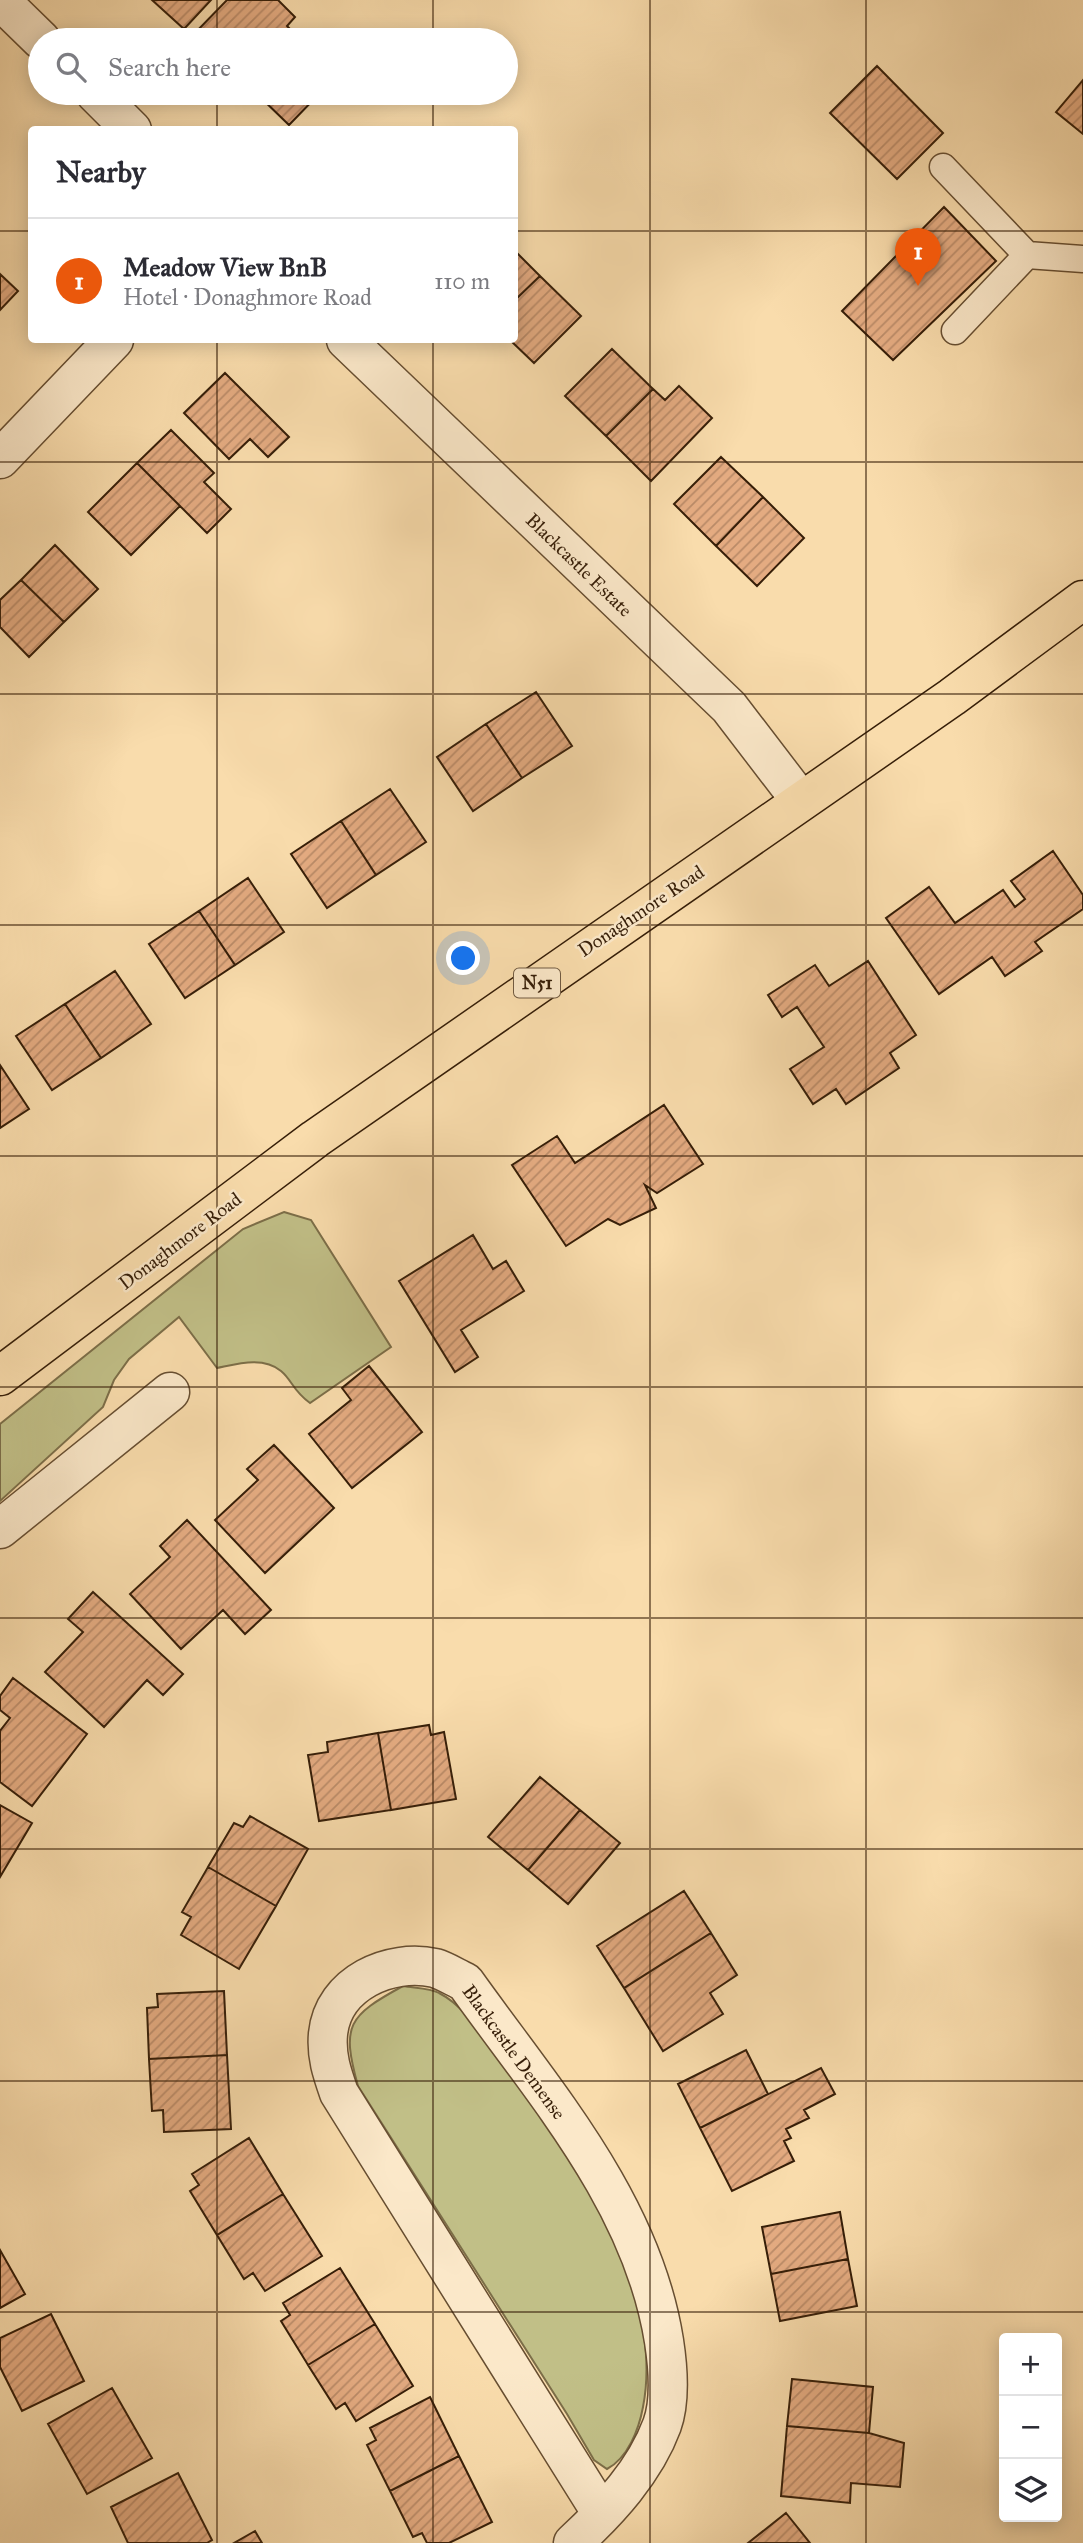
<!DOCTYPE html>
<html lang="en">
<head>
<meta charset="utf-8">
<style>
  body { margin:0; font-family:"IM FELL Great Primer",serif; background:#f2f2f3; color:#2b2b33 }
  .controls { position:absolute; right:21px; bottom:21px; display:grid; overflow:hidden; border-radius:7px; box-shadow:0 4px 18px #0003 }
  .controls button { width:63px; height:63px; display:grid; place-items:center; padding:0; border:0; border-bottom:2px solid #e1e1e2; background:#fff; color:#2b2b33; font:35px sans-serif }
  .you { position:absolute; left:464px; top:959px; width:24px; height:24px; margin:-18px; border:5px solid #fff; border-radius:50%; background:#1a73e8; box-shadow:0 0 0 10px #1a73e833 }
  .badge { display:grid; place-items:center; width:46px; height:46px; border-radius:50%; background:#ea580c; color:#fff; font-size:23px; font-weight:700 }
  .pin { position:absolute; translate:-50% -58px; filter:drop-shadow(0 2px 4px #0008) }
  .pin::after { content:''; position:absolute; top:37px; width:24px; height:21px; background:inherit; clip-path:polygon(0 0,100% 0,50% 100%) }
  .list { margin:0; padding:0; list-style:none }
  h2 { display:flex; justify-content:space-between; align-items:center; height:91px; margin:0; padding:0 28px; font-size:30px }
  h2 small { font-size:23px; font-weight:400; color:#7c7c81 }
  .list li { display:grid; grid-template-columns:46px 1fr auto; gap:21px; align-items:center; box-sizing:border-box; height:126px; padding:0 28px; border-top:2px solid #e1e1e2 }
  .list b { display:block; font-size:26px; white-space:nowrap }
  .list p { margin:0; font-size:23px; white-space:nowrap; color:#7c7c81 }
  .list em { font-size:23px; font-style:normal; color:#7c7c81 }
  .icon { flex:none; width:38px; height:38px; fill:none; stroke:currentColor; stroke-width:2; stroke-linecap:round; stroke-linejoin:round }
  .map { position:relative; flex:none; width:1083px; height:2543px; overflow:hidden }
  .search { position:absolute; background:#fff; box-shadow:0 4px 18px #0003; left:28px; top:28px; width:490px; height:77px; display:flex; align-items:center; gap:18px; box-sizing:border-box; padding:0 24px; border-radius:38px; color:#7c7c81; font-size:26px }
  .panel { position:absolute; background:#fff; box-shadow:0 4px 18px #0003; left:28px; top:126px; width:490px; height:217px; border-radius:7px }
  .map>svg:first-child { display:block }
  .grass { fill:#c1bf87; stroke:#7c6e48; stroke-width:2 }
  .building { fill:url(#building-hatch); stroke:#361e08; stroke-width:2 }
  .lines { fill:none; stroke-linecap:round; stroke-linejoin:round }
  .lane-casing { stroke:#674e31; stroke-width:29 }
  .street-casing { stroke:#674e31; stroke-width:41 }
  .primary-casing { stroke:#361e08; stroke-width:41 }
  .lane { stroke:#fbe8c9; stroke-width:26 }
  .street { stroke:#fbe8c9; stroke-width:38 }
  .primary { stroke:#f9dcac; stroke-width:38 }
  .grid { fill:none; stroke:#361e08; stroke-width:2; stroke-opacity:0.55 }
  .labels { text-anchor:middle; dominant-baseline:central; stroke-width:5; stroke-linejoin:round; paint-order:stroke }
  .shield { fill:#fbe8c9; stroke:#715b42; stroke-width:2 }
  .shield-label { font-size:18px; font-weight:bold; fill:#361e08 }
  .street-label { font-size:19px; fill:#361e08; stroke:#fbe8c9 }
</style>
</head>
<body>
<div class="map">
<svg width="1083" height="2543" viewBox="0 0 1083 2543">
  <defs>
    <pattern id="building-hatch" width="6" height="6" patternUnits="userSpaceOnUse" patternTransform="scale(1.75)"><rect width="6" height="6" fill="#e4ab81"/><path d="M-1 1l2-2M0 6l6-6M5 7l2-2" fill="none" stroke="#ba8b68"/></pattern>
  </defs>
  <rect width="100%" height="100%" fill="#f9dcac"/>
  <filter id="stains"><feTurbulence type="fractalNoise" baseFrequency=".00286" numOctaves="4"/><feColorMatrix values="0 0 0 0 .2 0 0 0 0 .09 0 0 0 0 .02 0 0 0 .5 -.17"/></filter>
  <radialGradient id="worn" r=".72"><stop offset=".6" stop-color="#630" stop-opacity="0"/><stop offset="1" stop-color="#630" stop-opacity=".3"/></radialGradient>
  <!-- grass -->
  <path class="grass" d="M 284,1212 L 311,1220 L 391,1347 L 310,1403 C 293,1391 292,1380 281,1371 C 263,1356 237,1364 217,1368 L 179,1317 L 129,1359 L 114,1380 L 103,1407 L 0,1501 L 0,1424 L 243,1229 Z
    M 403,1986 C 414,1988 430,1988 439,1993 C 467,2007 484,2040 503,2064 C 572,2154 666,2288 643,2407 C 639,2429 628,2458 607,2469 L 594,2460 L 567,2414 L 358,2086 C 341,2025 348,2016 403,1986 Z"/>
  <!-- building -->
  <path class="building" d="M 152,0 L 211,0 L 184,29 Z
    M 227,0 L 278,0 L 295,17 L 287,26 L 298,37 L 295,40 L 201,40 L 194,34 Z
    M 877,66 L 943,133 L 897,179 L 830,113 Z
    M 1083,80 L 1083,134 L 1056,112 Z
    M 256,93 L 320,93 L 289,125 Z
    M 944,207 L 996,261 L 893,360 L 842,311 Z
    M 514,250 L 540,276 L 514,301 Z
    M 0,274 L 18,291 L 0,310 Z
    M 540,276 L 581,316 L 534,363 L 510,340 L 514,340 L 514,301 Z
    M 612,349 L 653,389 L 606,436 L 565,396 Z
    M 225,373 L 289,437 L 268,457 L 250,439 L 229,459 L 184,413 Z
    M 679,386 L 712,418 L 651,481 L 606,436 L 653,389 L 665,400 Z
    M 171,430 L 214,473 L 204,482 L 231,509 L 207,533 L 137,463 Z
    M 721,457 L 763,497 L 716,546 L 674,504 Z
    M 137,463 L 180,506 L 131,555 L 88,512 Z
    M 763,497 L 804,538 L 757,586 L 716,546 Z
    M 55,545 L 98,589 L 64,622 L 21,580 Z
    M 21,580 L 64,622 L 29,657 L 0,627 L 0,600 Z
    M 536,692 L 572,746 L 522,778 L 486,724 Z
    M 486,724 L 522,778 L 473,811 L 437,757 Z
    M 390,789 L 426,842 L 376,875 L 341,821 Z
    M 341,821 L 376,875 L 327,908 L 291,854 Z
    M 1053,851 L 1083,895 L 1083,909 L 1035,942 L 1042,951 L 1005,976 L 992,957 L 939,994 L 886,918 L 929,887 L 955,923 L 1003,890 L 1015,907 L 1025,899 L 1011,881 Z
    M 248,878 L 284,932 L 235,965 L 199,911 Z
    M 199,911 L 235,965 L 185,998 L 149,944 Z
    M 868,961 L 916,1035 L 890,1053 L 899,1068 L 846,1104 L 836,1089 L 813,1104 L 790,1069 L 824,1047 L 797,1007 L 782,1017 L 768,995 L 815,965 L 829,986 Z
    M 115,971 L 151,1024 L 101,1058 L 65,1004 Z
    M 65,1004 L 101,1058 L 52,1090 L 16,1036 Z
    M 0,1065 L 29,1109 L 0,1128 Z
    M 664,1105 L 703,1164 L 657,1193 L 645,1185 L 656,1208 L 620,1225 L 608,1219 L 566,1246 L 512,1165 L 557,1136 L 575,1163 Z
    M 473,1235 L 493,1269 L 506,1261 L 524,1291 L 461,1330 L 478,1357 L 455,1372 L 399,1281 Z
    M 369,1366 L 422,1432 L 352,1488 L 309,1434 L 351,1400 L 342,1388 Z
    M 274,1445 L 334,1508 L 265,1573 L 215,1520 L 258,1480 L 247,1469 Z
    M 187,1520 L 271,1610 L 245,1634 L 223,1610 L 181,1649 L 130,1594 L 170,1557 L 160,1546 Z
    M 93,1592 L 183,1674 L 163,1695 L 147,1680 L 104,1727 L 45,1672 L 83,1632 L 68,1619 Z
    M 13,1678 L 87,1734 L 32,1806 L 0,1782 L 0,1731 L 10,1718 L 0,1710 L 0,1696 Z
    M 429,1725 L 431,1735 L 444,1732 L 456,1799 L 391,1810 L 378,1733 Z
    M 378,1733 L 391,1810 L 319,1821 L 308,1755 L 328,1752 L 327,1742 Z
    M 540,1777 L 580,1810 L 528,1870 L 488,1837 Z
    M 0,1805 L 32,1823 L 0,1877 Z
    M 580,1810 L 620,1843 L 568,1904 L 528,1870 Z
    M 250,1816 L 308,1849 L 276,1906 L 208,1867 L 234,1823 L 243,1827 Z
    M 208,1867 L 276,1906 L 239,1969 L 181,1935 L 191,1917 L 182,1912 Z
    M 684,1891 L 711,1933 L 624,1988 L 597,1946 Z
    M 711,1933 L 737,1975 L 710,1993 L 723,2014 L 663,2051 L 624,1988 Z
    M 224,1991 L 227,2055 L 149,2059 L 147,2008 L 158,2007 L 157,1994 Z
    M 746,2050 L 768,2094 L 700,2128 L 678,2084 Z
    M 227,2055 L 231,2129 L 164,2132 L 163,2110 L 152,2111 L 149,2059 Z
    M 821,2068 L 835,2094 L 804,2110 L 809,2118 L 786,2129 L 791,2138 L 784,2141 L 794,2161 L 732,2191 L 700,2128 Z
    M 249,2138 L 283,2194 L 217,2235 L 190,2191 L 199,2185 L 192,2174 Z
    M 283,2194 L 322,2256 L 265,2291 L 253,2273 L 244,2279 L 217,2235 Z
    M 840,2212 L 848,2259 L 771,2274 L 762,2227 Z
    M 0,2250 L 25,2294 L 0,2308 Z
    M 848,2259 L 857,2306 L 780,2321 L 771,2274 Z
    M 340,2268 L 375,2324 L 308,2365 L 281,2321 L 290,2315 L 283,2303 Z
    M 51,2314 L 84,2381 L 22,2411 L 0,2367 L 0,2338 Z
    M 375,2324 L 413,2386 L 356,2421 L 345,2403 L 336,2409 L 308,2365 Z
    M 792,2379 L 873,2387 L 869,2433 L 787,2426 Z
    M 112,2388 L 152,2458 L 87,2494 L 48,2424 Z
    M 430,2397 L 459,2456 L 390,2491 L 367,2445 L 376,2440 L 370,2428 Z
    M 787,2426 L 869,2433 L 904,2443 L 900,2487 L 851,2483 L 850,2503 L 781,2496 Z
    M 459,2456 L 492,2522 L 449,2543 L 427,2543 L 422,2533 L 413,2537 L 390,2491 Z
    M 178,2473 L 212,2540 L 207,2543 L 128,2543 L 111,2507 Z
    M 786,2513 L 810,2543 L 748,2543 Z
    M 255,2531 L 262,2543 L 234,2543 Z"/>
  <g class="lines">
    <defs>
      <path id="lane" d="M 943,167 L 1027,255 L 955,331
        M 1027,255 L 1083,259"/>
      <path id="street" d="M 0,0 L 41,40
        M 95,93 L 132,130
        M 346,340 L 729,707 L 801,801
        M 0,459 L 114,340
        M 0,1529 L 170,1392
        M 573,2543 C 609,2510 645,2471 662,2425 C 671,2400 668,2367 664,2341 C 642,2202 544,2093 465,1982 C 456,1978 445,1971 435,1968 C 390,1958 333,1983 328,2034 C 326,2056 332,2073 339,2093 L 602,2514"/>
      <path id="primary" d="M 0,1376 L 315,1139 L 952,697 L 1083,600"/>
    </defs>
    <!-- lane casing -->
    <use href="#lane" class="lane-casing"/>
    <!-- street casing -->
    <use href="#street" class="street-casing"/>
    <!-- primary casing -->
    <use href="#primary" class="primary-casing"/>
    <!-- lane -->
    <use href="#lane" class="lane"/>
    <!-- street -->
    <use href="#street" class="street"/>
    <!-- primary -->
    <use href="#primary" class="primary"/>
  </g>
  <!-- grid -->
  <path class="grid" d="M 217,0 L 217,40M 433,0 L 433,40M 650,0 L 650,2543M 866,0 L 866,2543M 217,93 L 217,130M 433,93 L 433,130M 0,231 L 32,231M 514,231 L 1083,231M 217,340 L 217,2543M 433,340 L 433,2543M 0,462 L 1083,462M 0,694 L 1083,694M 0,925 L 1083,925M 0,1156 L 1083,1156M 0,1387 L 1083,1387M 0,1618 L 1083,1618M 0,1849 L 1083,1849M 0,2081 L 1083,2081M 0,2312 L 1083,2312"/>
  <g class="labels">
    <!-- shield labels -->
    <rect class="shield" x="514" y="968.5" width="46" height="29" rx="5"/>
    <g class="shield-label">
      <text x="537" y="983">N51</text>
    </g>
    <!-- street labels -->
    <g class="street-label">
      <text transform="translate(579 565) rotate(44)">Blackcastle Estate</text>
      <text transform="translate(641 911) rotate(-34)">Donaghmore Road</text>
      <text transform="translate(180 1241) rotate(-37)">Donaghmore Road</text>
      <text transform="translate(514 2052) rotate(54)">Blackcastle Demense</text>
    </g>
  </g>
  <rect width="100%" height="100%" filter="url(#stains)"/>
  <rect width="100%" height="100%" fill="url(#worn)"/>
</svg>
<div class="controls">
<button>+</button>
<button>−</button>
<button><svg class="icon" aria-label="layers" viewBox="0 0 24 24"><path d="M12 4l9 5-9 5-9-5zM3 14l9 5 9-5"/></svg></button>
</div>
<div class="you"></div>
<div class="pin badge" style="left:918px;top:286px">1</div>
<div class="search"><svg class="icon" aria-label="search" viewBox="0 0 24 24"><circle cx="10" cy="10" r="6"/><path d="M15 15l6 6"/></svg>Search here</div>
<section class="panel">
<h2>Nearby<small></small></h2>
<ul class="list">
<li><span class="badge">1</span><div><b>Meadow View BnB</b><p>Hotel · Donaghmore Road</p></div><em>110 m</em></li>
</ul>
</section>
</div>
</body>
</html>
